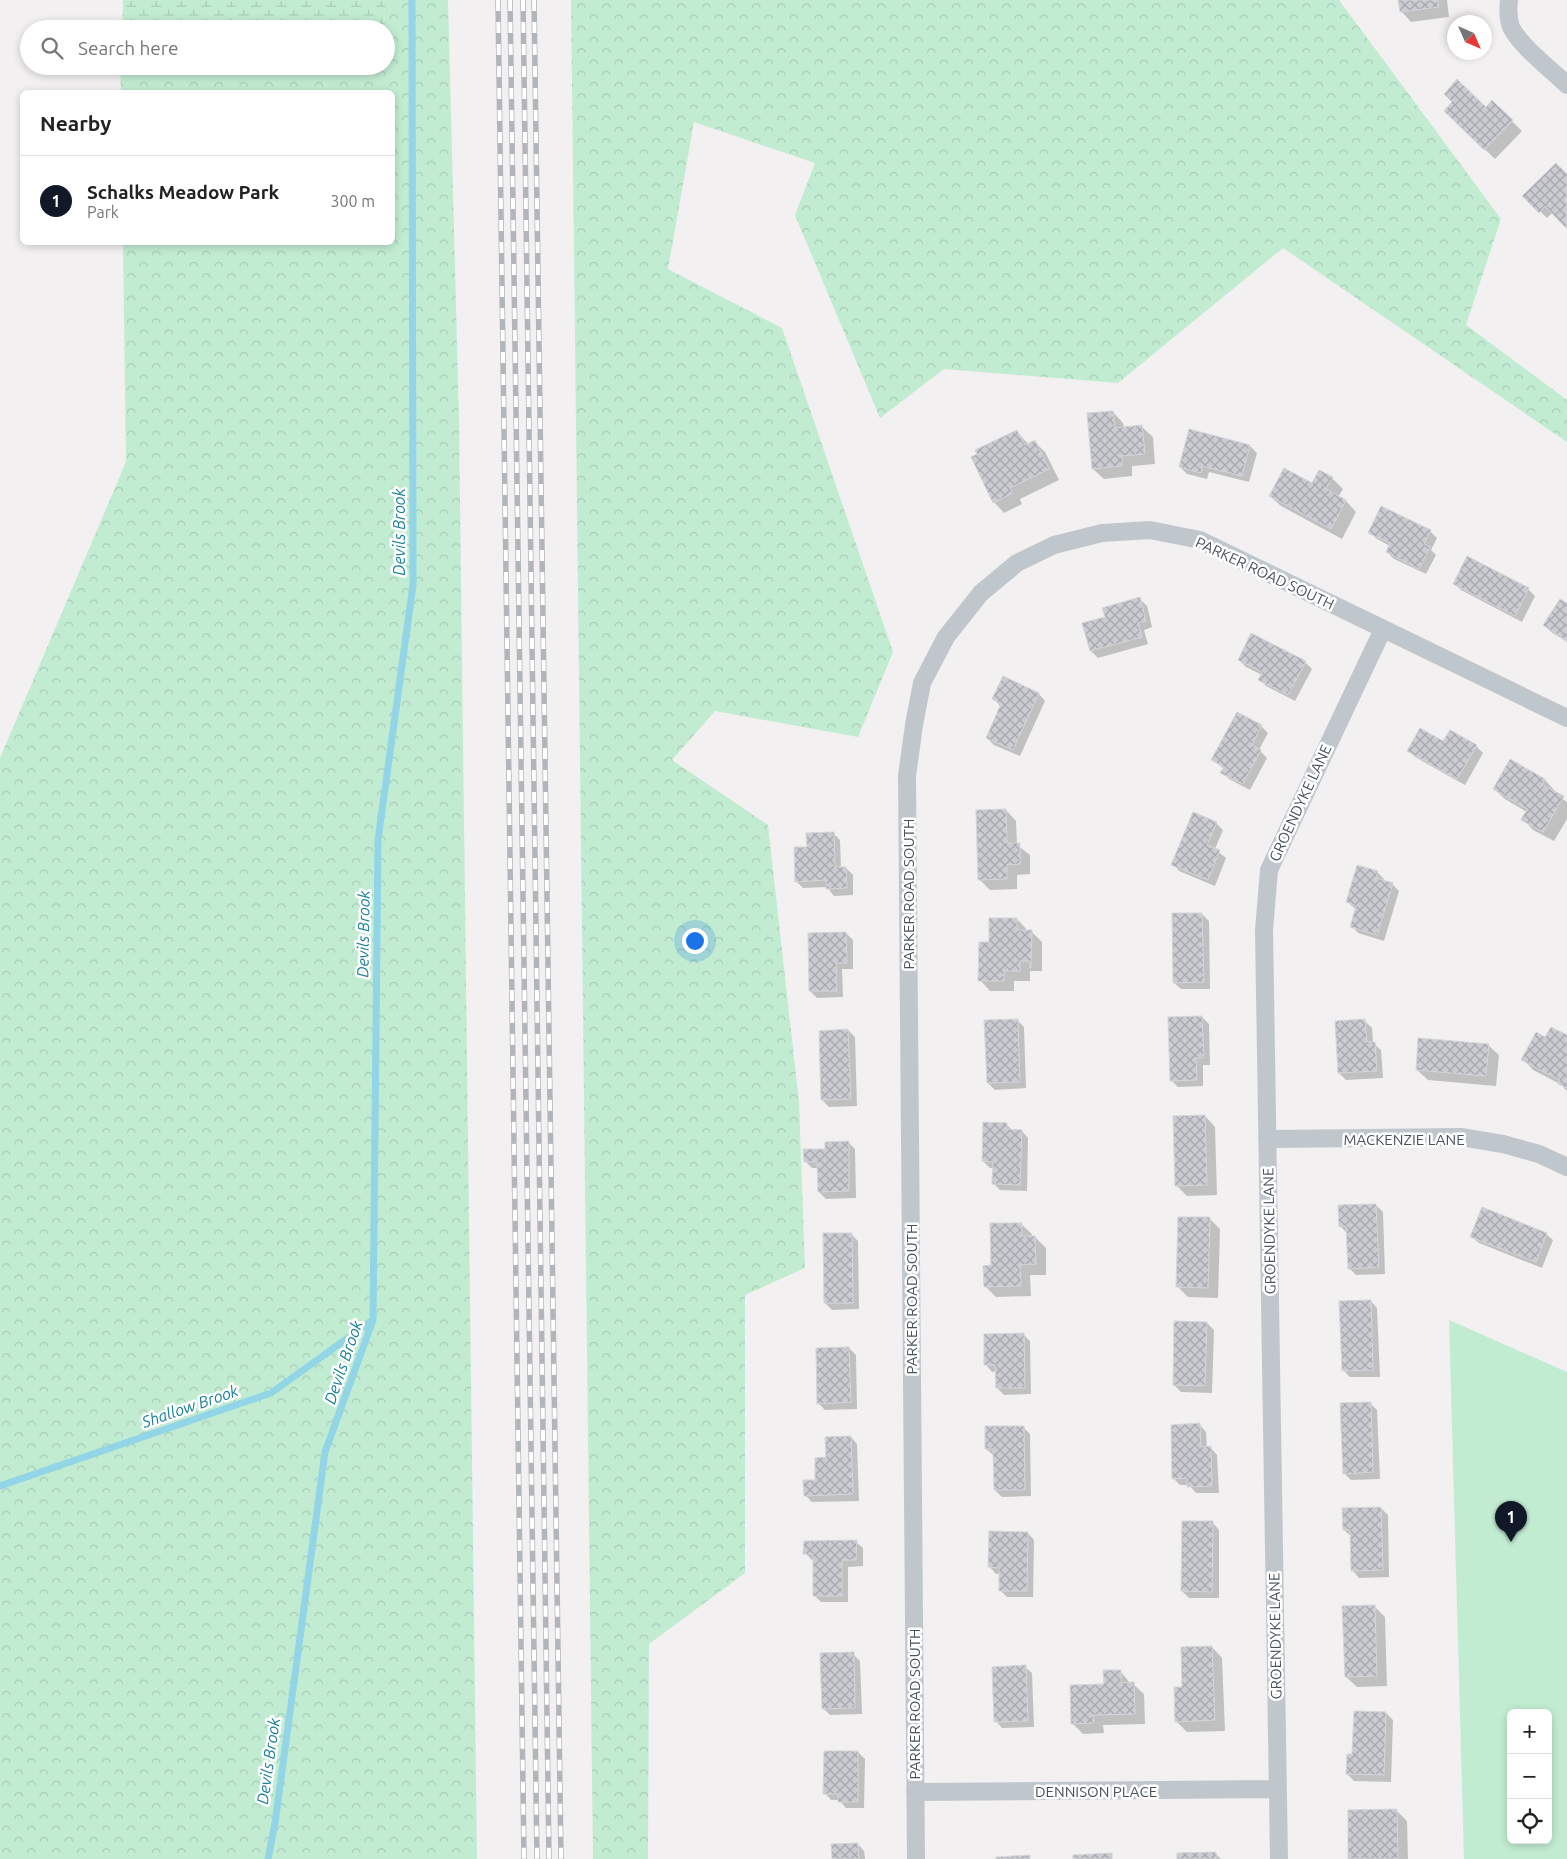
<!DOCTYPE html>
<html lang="en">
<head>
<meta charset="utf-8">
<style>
  body { margin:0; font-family:Ubuntu,sans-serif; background:#f2f2f2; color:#222 }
  .controls { position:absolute; right:15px; bottom:15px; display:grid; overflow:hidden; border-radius:8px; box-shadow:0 2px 8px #0003 }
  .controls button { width:45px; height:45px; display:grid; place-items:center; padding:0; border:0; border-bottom:1px solid #e0e0e0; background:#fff; color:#222; font:25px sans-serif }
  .compass { position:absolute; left:1447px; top:15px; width:45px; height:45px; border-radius:50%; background:#fff; box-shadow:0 2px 8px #0003; rotate:135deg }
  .you { position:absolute; left:694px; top:940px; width:18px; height:18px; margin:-12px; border:4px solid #fff; border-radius:50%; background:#1a73e8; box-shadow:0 0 0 8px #1a73e833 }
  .badge { display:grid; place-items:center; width:32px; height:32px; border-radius:50%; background:#111827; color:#fff; font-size:16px; font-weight:700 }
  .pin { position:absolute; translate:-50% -41px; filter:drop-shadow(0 1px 2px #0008) }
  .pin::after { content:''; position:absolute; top:26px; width:18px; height:15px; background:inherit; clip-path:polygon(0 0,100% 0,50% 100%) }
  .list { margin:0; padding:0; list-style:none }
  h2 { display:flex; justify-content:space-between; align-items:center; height:65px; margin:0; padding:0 20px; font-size:21px }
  h2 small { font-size:16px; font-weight:400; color:#767676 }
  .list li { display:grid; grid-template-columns:32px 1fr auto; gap:15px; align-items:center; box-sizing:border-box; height:90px; padding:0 20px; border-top:1px solid #e0e0e0 }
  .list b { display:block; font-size:19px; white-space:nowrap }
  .list p { margin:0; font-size:16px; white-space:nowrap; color:#767676 }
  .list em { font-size:16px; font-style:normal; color:#767676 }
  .icon { flex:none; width:28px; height:28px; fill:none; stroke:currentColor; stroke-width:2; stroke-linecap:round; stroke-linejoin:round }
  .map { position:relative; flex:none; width:1567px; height:1859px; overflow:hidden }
  .search { position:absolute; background:#fff; box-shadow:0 2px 8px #0003; left:20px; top:20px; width:375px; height:55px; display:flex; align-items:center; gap:12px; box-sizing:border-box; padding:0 18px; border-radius:28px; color:#767676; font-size:19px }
  .panel { position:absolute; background:#fff; box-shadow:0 2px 8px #0003; left:20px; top:90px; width:375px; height:155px; border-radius:8px }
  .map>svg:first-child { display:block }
  .forest { fill:url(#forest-crowns) }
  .wetland { fill:url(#wetland-marsh) }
  .park { fill:#c2ecd2; fill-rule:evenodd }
  .shadow { fill:#0003 }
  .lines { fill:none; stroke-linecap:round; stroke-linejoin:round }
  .stream { stroke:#92d5e6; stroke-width:7 }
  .building { fill:url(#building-cross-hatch); stroke:#d4d6db }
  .minor { stroke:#bfc7cd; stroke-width:18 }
  .rail-casing { stroke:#b2b5b9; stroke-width:5.5 }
  .rail { stroke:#fff; stroke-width:4; stroke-dasharray:11; stroke-linecap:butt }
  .labels { text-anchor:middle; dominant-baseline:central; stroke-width:5; stroke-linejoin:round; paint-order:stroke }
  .street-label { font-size:15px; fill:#49535c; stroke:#fff }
  .water-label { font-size:16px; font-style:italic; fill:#177f9a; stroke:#fff }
</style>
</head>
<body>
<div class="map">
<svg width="1567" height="1859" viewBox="0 0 1567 1859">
  <defs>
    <pattern id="forest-crowns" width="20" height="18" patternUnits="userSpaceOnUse" patternTransform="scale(1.25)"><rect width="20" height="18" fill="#c2ecd2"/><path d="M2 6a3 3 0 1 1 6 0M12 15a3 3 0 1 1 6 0" fill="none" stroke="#a8ccb7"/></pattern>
    <pattern id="wetland-marsh" width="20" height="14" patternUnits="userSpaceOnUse" patternTransform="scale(1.25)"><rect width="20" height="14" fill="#c2ecd2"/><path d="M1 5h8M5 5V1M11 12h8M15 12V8" fill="none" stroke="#a8ccb7"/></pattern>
    <pattern id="building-cross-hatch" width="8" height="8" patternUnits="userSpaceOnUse" patternTransform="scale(1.25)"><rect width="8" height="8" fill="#caccd2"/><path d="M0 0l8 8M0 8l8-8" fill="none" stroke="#a6a8ae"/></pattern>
  </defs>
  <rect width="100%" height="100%" fill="#f2f0f0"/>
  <!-- forest -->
  <path class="forest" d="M 384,0 L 448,0 L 459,421 L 477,1859 L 0,1859 L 0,758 L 126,462 L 123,243 L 392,242 L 392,92 L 121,92 L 120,66 L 386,66 Z
    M 571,0 L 1339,0 L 1501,219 L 1466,325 L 1567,400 L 1567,442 L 1283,248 L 1118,383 L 944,369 L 880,418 L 795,215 L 815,163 L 694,122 L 668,269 L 782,328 L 893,652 L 858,737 L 715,711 L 672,760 L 768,825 L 799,1102 L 805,1268 L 745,1295 L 745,1573 L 649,1644 L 648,1859 L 593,1859 Z"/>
  <!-- wetland -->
  <path class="wetland" d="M 123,0 L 384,0 L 385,29 L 122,29 Z"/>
  <!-- park -->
  <path class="park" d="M 1449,1320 L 1567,1372 L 1567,1859 L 1464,1859 ZM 1511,1713 L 1548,1713 L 1548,1840 L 1511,1840 Z"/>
  <!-- shadow -->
  <path class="shadow" d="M 1399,0 L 1447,0 L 1449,17 L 1411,22 L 1401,11 Z
    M 1492,102 L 1522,131 L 1495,159 L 1445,111 L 1486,109 Z
    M 1556,165 L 1567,176 L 1567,227 L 1553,212 L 1547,218 L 1524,196 Z
    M 1113,412 L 1123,423 L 1124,428 L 1142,427 L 1153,437 L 1155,464 L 1132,466 L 1132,476 L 1104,479 L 1093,469 Z
    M 1017,432 L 1029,445 L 1035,442 L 1045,452 L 1059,480 L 1020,499 L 1022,504 L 1004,513 L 994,502 Z
    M 1250,446 L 1257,453 L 1249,482 L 1209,472 L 1207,479 L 1187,474 L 1180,467 Z
    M 1332,478 L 1343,489 L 1338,497 L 1346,501 L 1356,512 L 1342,539 L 1281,506 L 1270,496 Z
    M 1430,531 L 1437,538 L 1431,550 L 1436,555 L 1426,574 L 1394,559 L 1387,552 L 1390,546 L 1377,539 L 1370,533 Z
    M 1454,584 L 1528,589 L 1535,596 L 1522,622 L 1461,590 Z
    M 1140,599 L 1147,606 L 1152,627 L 1144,630 L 1148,644 L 1098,658 L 1091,651 L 1106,618 Z
    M 1567,605 L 1567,642 L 1551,632 L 1544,625 Z
    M 1239,660 L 1305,662 L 1312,669 L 1295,701 L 1266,686 L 1260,679 L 1262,675 L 1246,667 Z
    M 1003,678 L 1039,694 L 1045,701 L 1020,756 L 994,745 L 987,738 L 1000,706 L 994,699 Z
    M 1261,726 L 1268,733 L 1259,750 L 1267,758 L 1250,790 L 1229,779 L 1222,772 L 1224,769 L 1213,760 Z
    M 1444,742 L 1476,746 L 1483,753 L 1465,785 L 1415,757 L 1408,750 Z
    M 1511,761 L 1545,780 L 1555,791 L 1554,793 L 1567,802 L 1567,819 L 1554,841 L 1533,830 L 1523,819 L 1527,812 L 1505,799 L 1494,789 Z
    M 1006,810 L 1016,821 L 1017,845 L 1030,855 L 1030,874 L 1017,875 L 1017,889 L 990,890 L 979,879 Z
    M 1216,823 L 1223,830 L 1215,849 L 1226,858 L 1215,886 L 1179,871 L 1173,864 Z
    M 833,833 L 840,840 L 841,868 L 846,868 L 853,875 L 853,895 L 834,896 L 827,887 L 803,888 L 796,881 L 808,848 Z
    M 1377,872 L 1384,879 L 1383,881 L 1392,884 L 1399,891 L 1384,941 L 1358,933 L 1352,926 L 1357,910 L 1347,902 Z
    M 1202,914 L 1209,921 L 1210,989 L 1181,989 L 1174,983 Z
    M 1017,919 L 1028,931 L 1031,931 L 1042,942 L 1042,971 L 1030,971 L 1030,981 L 1014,981 L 1014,991 L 990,991 L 980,980 L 990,943 Z
    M 846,933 L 853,940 L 853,969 L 842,969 L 843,997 L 817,998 L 810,991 Z
    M 1202,1017 L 1209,1024 L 1210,1065 L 1203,1065 L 1203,1086 L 1178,1087 L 1171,1080 Z
    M 1017,1020 L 1024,1027 L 1026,1088 L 995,1090 L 988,1083 Z
    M 1365,1021 L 1372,1028 L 1373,1043 L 1381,1050 L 1383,1078 L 1346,1080 L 1339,1073 Z
    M 848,1030 L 855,1037 L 857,1106 L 829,1107 L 822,1100 Z
    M 1567,1037 L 1567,1091 L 1560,1084 L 1533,1070 L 1523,1059 Z
    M 1488,1045 L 1499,1055 L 1496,1086 L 1428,1080 L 1417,1070 Z
    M 1205,1116 L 1215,1127 L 1217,1195 L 1187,1196 L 1176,1185 Z
    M 1006,1124 L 1013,1131 L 1022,1131 L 1028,1138 L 1027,1191 L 1000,1190 L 993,1183 L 994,1168 L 990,1168 L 983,1161 Z
    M 848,1142 L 855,1149 L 856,1198 L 826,1199 L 819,1192 L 819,1168 L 812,1168 L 805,1161 L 826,1150 Z
    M 1376,1205 L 1383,1212 L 1385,1274 L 1356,1275 L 1349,1268 L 1347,1233 L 1340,1226 Z
    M 1210,1219 L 1220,1229 L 1218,1298 L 1188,1297 L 1177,1286 Z
    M 1021,1224 L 1032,1234 L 1032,1237 L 1035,1237 L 1046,1248 L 1046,1275 L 1030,1275 L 1031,1296 L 996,1297 L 985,1286 L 992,1266 Z
    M 851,1234 L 858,1241 L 859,1309 L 832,1310 L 825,1303 Z
    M 1546,1234 L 1553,1240 L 1542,1268 L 1479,1243 L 1472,1237 Z
    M 1371,1301 L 1377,1308 L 1380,1377 L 1350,1377 L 1343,1370 Z
    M 1207,1323 L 1214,1330 L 1212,1393 L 1181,1392 L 1174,1385 Z
    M 1023,1334 L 1030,1341 L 1031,1394 L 1004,1395 L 997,1388 L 997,1371 L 992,1372 L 986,1365 Z
    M 849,1348 L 856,1355 L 857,1409 L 825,1410 L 818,1403 Z
    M 1370,1403 L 1377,1410 L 1380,1479 L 1351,1480 L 1344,1473 Z
    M 1200,1425 L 1206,1432 L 1207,1448 L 1211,1448 L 1217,1455 L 1219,1493 L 1196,1493 L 1189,1485 L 1180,1485 L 1173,1478 Z
    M 1023,1427 L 1030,1434 L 1031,1496 L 1002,1497 L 995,1490 L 993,1455 L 986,1449 Z
    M 851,1437 L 857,1444 L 859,1501 L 812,1502 L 805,1495 L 817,1481 L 827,1459 Z
    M 1381,1508 L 1388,1515 L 1389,1577 L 1359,1578 L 1353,1571 L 1352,1537 L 1344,1530 Z
    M 1213,1523 L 1219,1530 L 1219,1598 L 1189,1598 L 1182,1591 Z
    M 1028,1533 L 1034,1540 L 1033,1597 L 1007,1597 L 1000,1590 L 1001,1574 L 996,1574 L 990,1567 Z
    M 856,1542 L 863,1548 L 863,1566 L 848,1567 L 848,1602 L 821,1602 L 814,1595 L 814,1560 L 812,1560 L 805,1553 Z
    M 1374,1606 L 1385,1617 L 1387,1686 L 1357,1687 L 1346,1677 Z
    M 1212,1647 L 1222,1658 L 1225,1731 L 1187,1732 L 1176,1721 L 1183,1688 Z
    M 853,1654 L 860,1661 L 862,1714 L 830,1715 L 823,1708 Z
    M 1025,1667 L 1032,1673 L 1034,1727 L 1002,1728 L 996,1721 Z
    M 1120,1671 L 1131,1684 L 1133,1684 L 1144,1694 L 1145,1724 L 1103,1725 L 1104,1733 L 1083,1734 L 1072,1723 L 1105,1686 Z
    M 1386,1713 L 1393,1720 L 1391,1782 L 1354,1781 L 1347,1774 L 1353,1755 Z
    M 858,1752 L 865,1759 L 864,1808 L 846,1808 L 839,1800 L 831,1800 L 825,1793 Z
    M 1397,1811 L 1407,1821 L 1408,1859 L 1349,1859 Z
    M 858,1844 L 864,1851 L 865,1859 L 833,1859 Z
    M 1215,1853 L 1221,1859 L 1179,1859 Z"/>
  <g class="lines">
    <!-- stream -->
    <path class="stream" d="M 0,1486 L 271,1393 L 373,1320
      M 268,1859 L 275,1823 L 325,1452 L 373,1320 L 378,840 L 413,585 L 412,0"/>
  </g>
  <!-- building -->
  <path class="building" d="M 1398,0 L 1438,0 L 1439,7 L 1400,12 Z
    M 1457,79 L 1486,107 L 1492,100 L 1513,120 L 1484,150 L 1444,111 L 1452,102 L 1444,94 Z
    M 1556,163 L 1567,174 L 1566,228 L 1545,206 L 1539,213 L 1522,196 Z
    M 1113,411 L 1115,428 L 1142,425 L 1145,454 L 1122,456 L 1122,466 L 1092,469 L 1087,413 Z
    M 1189,429 L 1250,445 L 1242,476 L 1202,466 L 1201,473 L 1179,467 Z
    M 1017,430 L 1025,445 L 1035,440 L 1049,469 L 1010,488 L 1013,493 L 993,503 L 971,457 L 977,454 L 975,450 Z
    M 1284,468 L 1312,483 L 1319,470 L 1333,477 L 1326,489 L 1346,500 L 1331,529 L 1269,496 Z
    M 1381,506 L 1431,530 L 1424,544 L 1430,547 L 1419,569 L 1386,552 L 1390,543 L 1368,533 Z
    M 1467,556 L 1529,588 L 1515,616 L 1453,584 Z
    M 1140,597 L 1146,621 L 1138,623 L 1142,637 L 1090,651 L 1082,623 L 1105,617 L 1102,608 Z
    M 1560,599 L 1567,603 L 1567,641 L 1543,625 Z
    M 1251,633 L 1306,661 L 1288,695 L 1258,680 L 1262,672 L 1238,660 Z
    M 1003,676 L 1039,693 L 1013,750 L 986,738 L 1001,704 L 992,699 Z
    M 1237,712 L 1262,725 L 1252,745 L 1261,750 L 1243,784 L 1220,773 L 1224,767 L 1211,760 Z
    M 1420,728 L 1443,741 L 1450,730 L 1477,745 L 1457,779 L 1407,751 Z
    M 1510,759 L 1545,779 L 1542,785 L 1564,796 L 1543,832 L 1521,820 L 1527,809 L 1493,789 Z
    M 1006,809 L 1007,843 L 1020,843 L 1020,864 L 1007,865 L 1007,879 L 978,880 L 976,810 Z
    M 1193,812 L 1217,822 L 1207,845 L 1220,850 L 1208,880 L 1171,865 Z
    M 834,832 L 835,867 L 846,867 L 847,888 L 826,889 L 826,880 L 795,882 L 794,847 L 807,847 L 806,833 Z
    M 1357,865 L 1378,871 L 1376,878 L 1393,883 L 1377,935 L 1350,927 L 1356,906 L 1346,902 Z
    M 1172,913 L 1202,913 L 1204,982 L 1173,983 Z
    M 989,918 L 1017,918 L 1017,930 L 1032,930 L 1031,968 L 1030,968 L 1030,961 L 1020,961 L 1020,971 L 1004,971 L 1004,981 L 978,981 L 979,942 L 989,942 Z
    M 846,932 L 847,963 L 836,963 L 837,991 L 809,991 L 808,933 Z
    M 1202,1016 L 1204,1058 L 1196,1058 L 1197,1080 L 1170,1081 L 1168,1017 Z
    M 1018,1019 L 1020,1082 L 987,1083 L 984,1020 Z
    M 1365,1019 L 1367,1042 L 1375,1042 L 1377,1071 L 1338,1073 L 1335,1021 Z
    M 1551,1027 L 1567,1035 L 1567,1088 L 1558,1084 L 1560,1080 L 1521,1060 L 1536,1032 L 1545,1037 Z
    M 848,1029 L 851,1099 L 821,1100 L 819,1031 Z
    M 1418,1038 L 1489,1044 L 1486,1076 L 1416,1070 Z
    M 1205,1115 L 1207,1185 L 1175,1186 L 1173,1116 Z
    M 983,1122 L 1007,1123 L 1006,1129 L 1022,1130 L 1020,1185 L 992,1184 L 993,1162 L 982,1161 Z
    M 849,1141 L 849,1191 L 818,1192 L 817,1162 L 804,1162 L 803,1149 L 825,1149 L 825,1142 Z
    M 1376,1204 L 1379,1267 L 1348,1269 L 1346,1226 L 1339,1227 L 1338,1205 Z
    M 1482,1207 L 1547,1233 L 1536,1262 L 1470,1237 Z
    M 1178,1217 L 1210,1217 L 1208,1288 L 1176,1287 Z
    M 990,1223 L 1022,1223 L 1022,1236 L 1035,1236 L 1036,1264 L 1020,1265 L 1021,1286 L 984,1287 L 983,1266 L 991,1265 Z
    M 823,1233 L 852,1233 L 853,1303 L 824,1303 Z
    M 1371,1300 L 1373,1370 L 1342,1371 L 1339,1301 Z
    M 1174,1321 L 1207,1322 L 1205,1386 L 1173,1385 Z
    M 1024,1333 L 1025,1388 L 996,1388 L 995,1365 L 984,1365 L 984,1334 Z
    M 849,1347 L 851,1402 L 817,1404 L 816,1348 Z
    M 1371,1402 L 1373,1472 L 1343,1474 L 1340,1403 Z
    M 1200,1423 L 1201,1447 L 1211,1446 L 1212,1486 L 1187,1487 L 1187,1478 L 1172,1479 L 1171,1425 Z
    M 985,1426 L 1024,1426 L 1025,1490 L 994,1490 L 993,1449 L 985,1449 Z
    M 851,1436 L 853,1494 L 804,1496 L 803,1480 L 815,1480 L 815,1458 L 826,1457 L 825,1437 Z
    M 1381,1507 L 1383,1570 L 1351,1571 L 1350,1530 L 1343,1530 L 1342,1508 Z
    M 1182,1521 L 1213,1521 L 1212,1592 L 1181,1591 Z
    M 989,1531 L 1028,1532 L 1027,1591 L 999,1591 L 999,1568 L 988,1567 Z
    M 857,1540 L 856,1560 L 842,1560 L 842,1596 L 813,1596 L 813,1554 L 803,1554 L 804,1541 Z
    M 1375,1605 L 1377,1676 L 1345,1677 L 1342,1606 Z
    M 1212,1646 L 1215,1720 L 1175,1722 L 1174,1687 L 1182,1687 L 1181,1647 Z
    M 854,1652 L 855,1708 L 822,1709 L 820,1653 Z
    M 1026,1665 L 1028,1721 L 994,1722 L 992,1667 Z
    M 1103,1670 L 1121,1670 L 1121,1683 L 1134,1682 L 1135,1714 L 1093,1715 L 1094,1723 L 1071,1724 L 1070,1685 L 1104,1684 Z
    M 1354,1711 L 1386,1712 L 1384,1775 L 1346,1774 L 1347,1754 L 1352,1754 Z
    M 824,1751 L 858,1751 L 858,1802 L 838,1802 L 838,1794 L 823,1794 Z
    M 1397,1809 L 1398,1859 L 1348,1859 L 1348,1810 Z
    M 858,1843 L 859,1859 L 832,1859 L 831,1844 Z
    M 1216,1852 L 1216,1859 L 1177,1859 L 1177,1853 Z
    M 1112,1853 L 1112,1859 L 1073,1859 L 1073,1855 Z
    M 1030,1855 L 1030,1859 L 996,1859 L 996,1857 Z"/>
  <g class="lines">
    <!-- minor -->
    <path class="minor" d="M 1509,0 C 1508,9 1508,19 1511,27 C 1520,46 1552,70 1567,85
      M 1267,1139 L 1461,1137 L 1503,1144 L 1539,1154 L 1567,1167
      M 915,1792 L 1277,1789
      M 916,1859 L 907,776 L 914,725 L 922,683 L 946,637 L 981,593 L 1017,563 L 1054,545 L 1102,533 L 1150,530 L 1200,540 L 1567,718
      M 1279,1859 L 1264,930 L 1269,870 L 1383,629"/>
    <defs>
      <path id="rail" d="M 498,0 L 524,1859
        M 510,0 L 537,1859
        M 523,0 L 549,1859
        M 534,0 L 561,1859"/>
    </defs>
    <!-- rail casing -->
    <use href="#rail" class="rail-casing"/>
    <!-- rail -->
    <use href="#rail" class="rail"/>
  </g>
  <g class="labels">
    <!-- street labels -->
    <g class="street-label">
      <text transform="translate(1265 573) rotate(25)">PARKER ROAD SOUTH</text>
      <text transform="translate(1300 803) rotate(-65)">GROENDYKE LANE</text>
      <text transform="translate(908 894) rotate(-90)">PARKER ROAD SOUTH</text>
      <text x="1404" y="1139">MACKENZIE LANE</text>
      <text transform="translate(1269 1231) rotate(-91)">GROENDYKE LANE</text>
      <text transform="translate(911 1299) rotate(-90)">PARKER ROAD SOUTH</text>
      <text transform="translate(1275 1636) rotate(-91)">GROENDYKE LANE</text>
      <text transform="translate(914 1704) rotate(-90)">PARKER ROAD SOUTH</text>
      <text x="1096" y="1791">DENNISON PLACE</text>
    </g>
    <!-- water labels -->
    <g class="water-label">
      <text transform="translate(399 532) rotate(-90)">Devils Brook</text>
      <text transform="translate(363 934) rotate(-89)">Devils Brook</text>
      <text transform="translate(343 1362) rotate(-71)">Devils Brook</text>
      <text transform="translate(190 1406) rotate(-19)">Shallow Brook</text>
      <text transform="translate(268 1761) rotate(-82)">Devils Brook</text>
    </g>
  </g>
</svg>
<div class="controls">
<button>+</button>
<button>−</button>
<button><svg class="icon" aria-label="locate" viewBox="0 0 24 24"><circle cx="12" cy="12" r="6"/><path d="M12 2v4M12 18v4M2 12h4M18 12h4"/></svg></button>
</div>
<svg class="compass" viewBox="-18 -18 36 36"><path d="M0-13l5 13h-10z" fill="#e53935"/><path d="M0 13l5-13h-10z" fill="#767676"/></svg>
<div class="you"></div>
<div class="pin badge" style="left:1511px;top:1542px">1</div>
<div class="search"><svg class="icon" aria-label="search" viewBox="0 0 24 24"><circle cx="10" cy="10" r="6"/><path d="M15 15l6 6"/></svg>Search here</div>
<section class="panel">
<h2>Nearby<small></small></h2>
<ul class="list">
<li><span class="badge">1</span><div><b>Schalks Meadow Park</b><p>Park</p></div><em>300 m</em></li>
</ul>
</section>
</div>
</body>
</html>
